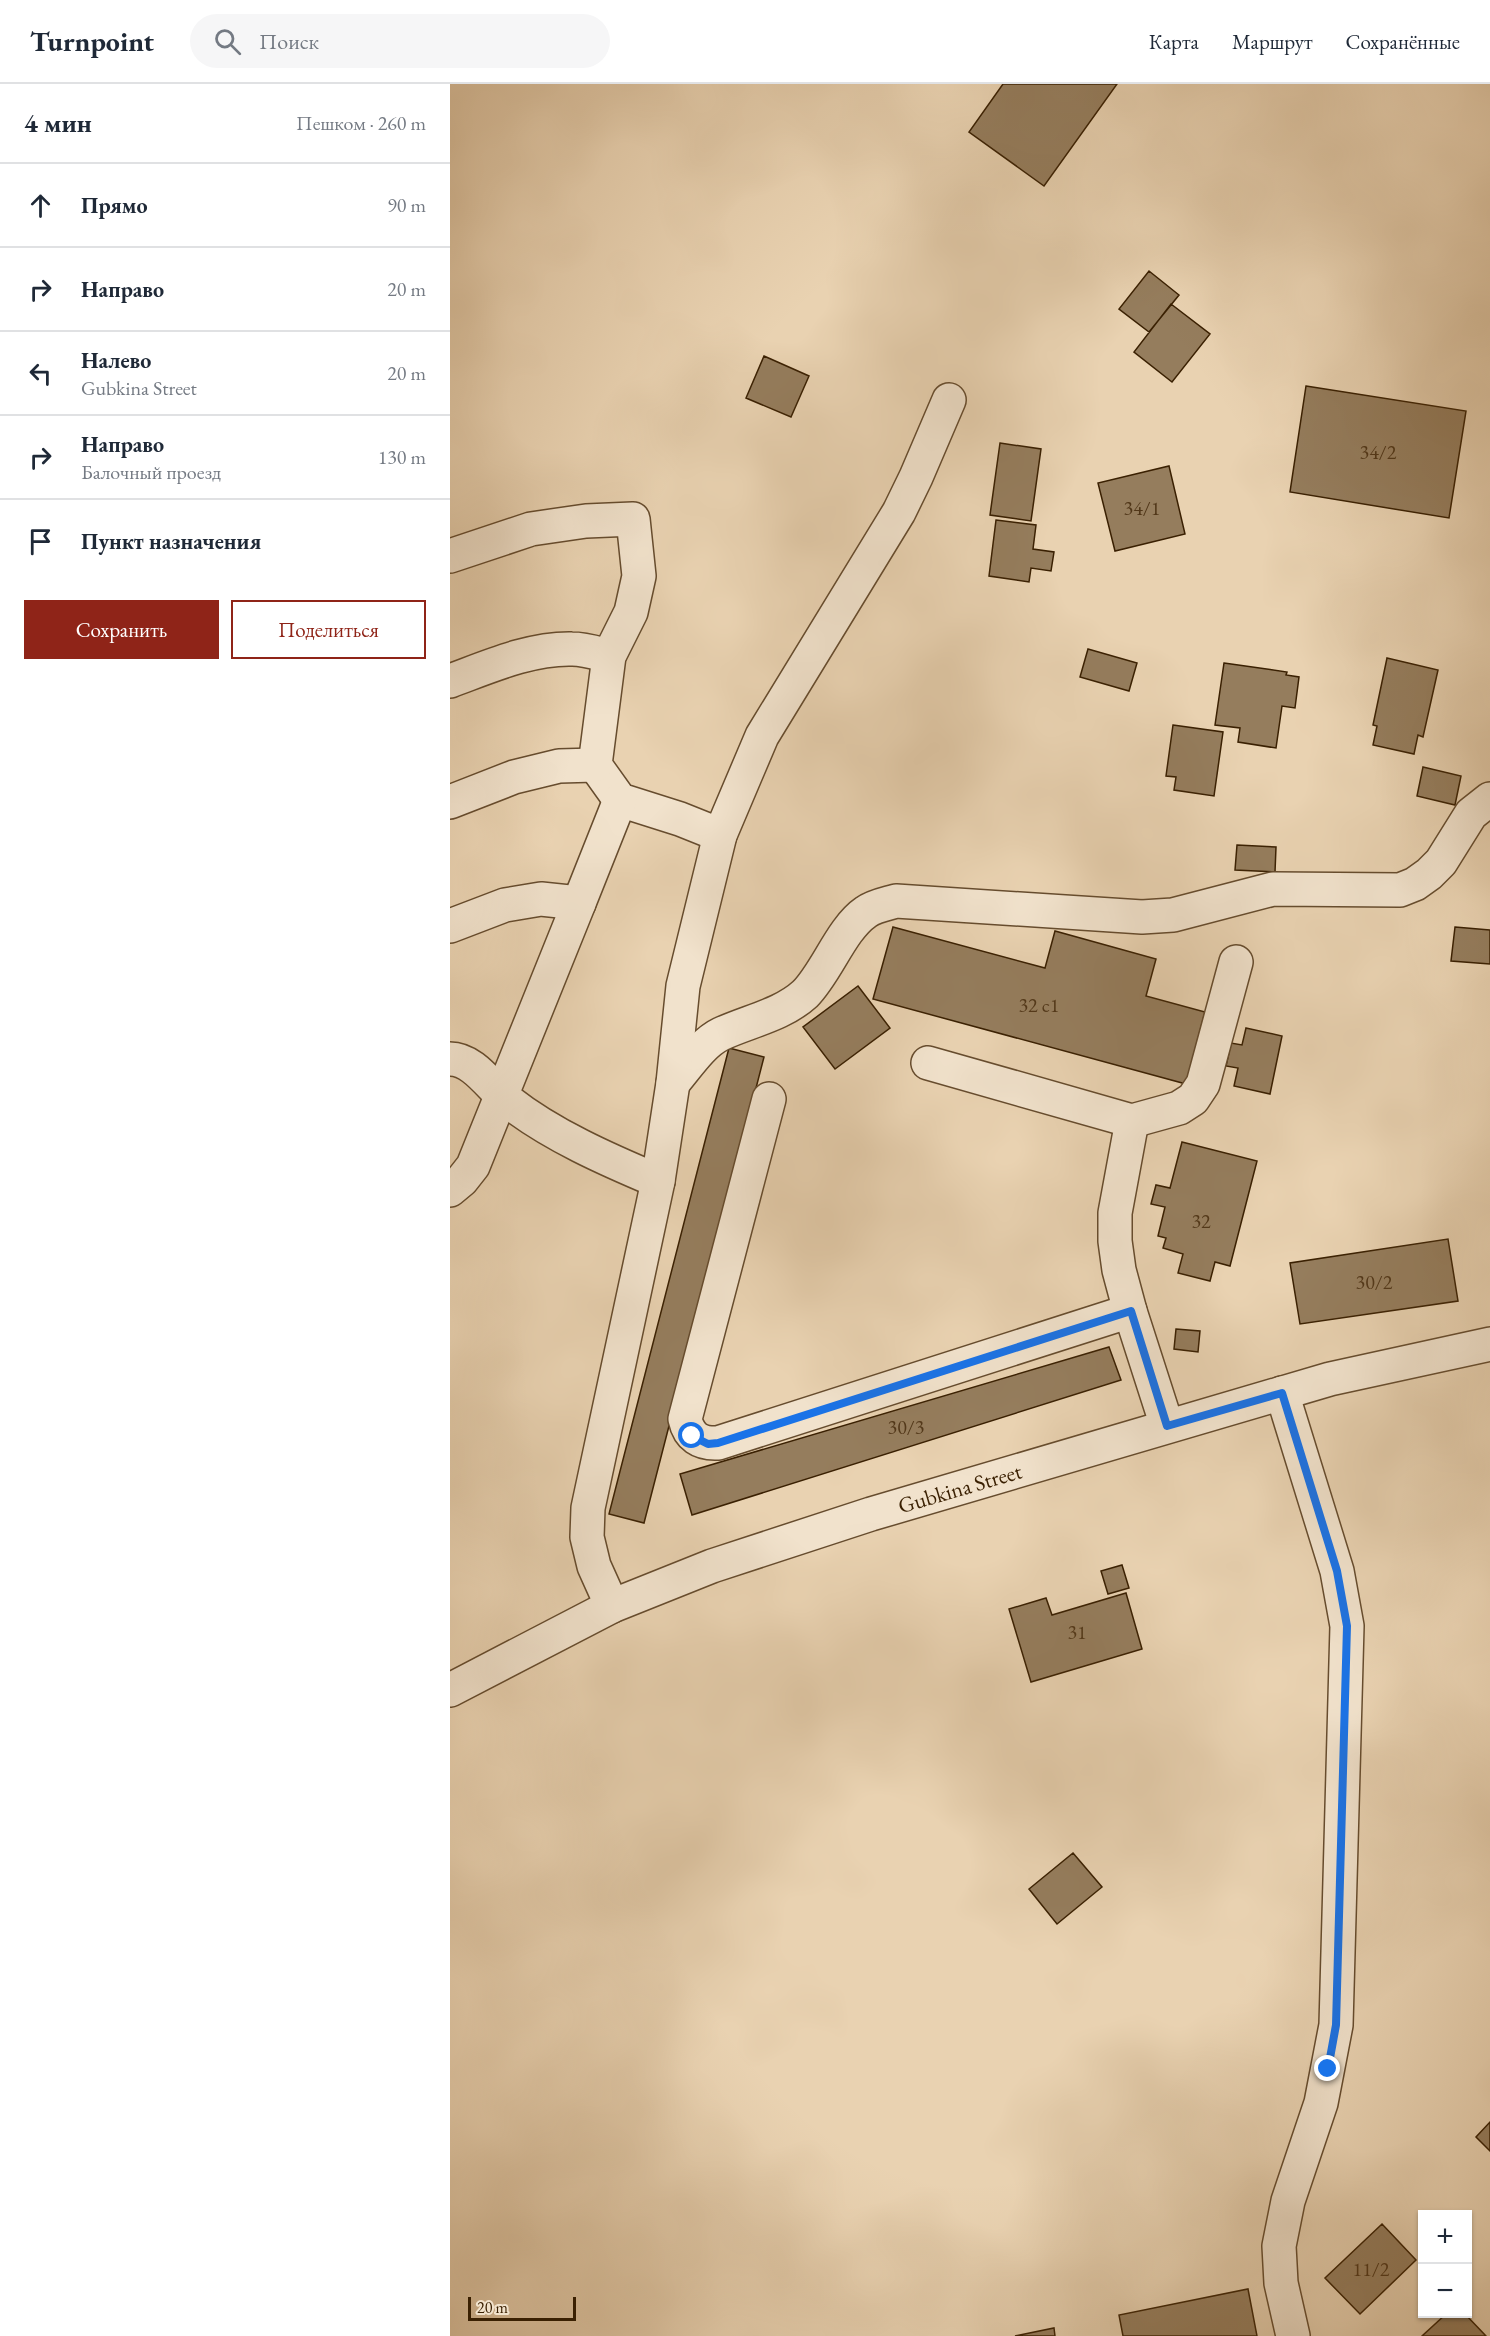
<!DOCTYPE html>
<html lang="ru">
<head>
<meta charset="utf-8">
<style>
  body { margin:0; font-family:"EB Garamond",serif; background:#f6f6f7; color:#1f2937 }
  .controls { position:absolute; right:18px; bottom:18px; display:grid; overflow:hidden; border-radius:0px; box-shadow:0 2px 4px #0004 }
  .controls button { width:54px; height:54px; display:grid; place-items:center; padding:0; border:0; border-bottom:2px solid #e0e1e3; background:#fff; color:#1f2937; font:30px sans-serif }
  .scale { position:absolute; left:18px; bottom:15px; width:108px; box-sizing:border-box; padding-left:6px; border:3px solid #3a2002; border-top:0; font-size:16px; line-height:21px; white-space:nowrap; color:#3a2002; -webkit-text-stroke:4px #f1e2cc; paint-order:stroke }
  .stop { position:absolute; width:18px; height:18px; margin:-14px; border:4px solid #1a73e8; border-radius:50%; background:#fff }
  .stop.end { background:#1a73e8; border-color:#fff; box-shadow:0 2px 6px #0008 }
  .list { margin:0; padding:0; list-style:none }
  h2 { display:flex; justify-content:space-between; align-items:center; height:78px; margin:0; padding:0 24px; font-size:26px }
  h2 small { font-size:20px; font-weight:400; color:#747a83 }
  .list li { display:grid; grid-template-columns:39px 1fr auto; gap:18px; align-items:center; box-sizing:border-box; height:84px; padding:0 24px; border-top:2px solid #e0e1e3 }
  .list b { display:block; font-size:22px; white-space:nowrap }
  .list p { margin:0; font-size:20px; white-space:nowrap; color:#747a83 }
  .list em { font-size:20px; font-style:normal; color:#747a83 }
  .actions { display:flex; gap:12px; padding:18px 24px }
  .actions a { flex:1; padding:14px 0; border:2px solid #8f2418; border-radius:0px; text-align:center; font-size:21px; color:#8f2418 }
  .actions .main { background:#8f2418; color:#fff }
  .icon { flex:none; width:33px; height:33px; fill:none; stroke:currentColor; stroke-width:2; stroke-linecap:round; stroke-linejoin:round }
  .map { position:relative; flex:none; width:1040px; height:2252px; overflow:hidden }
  header { display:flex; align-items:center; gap:36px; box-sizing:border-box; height:84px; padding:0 30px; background:#fff; border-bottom:2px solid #e0e1e3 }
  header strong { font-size:28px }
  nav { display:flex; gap:33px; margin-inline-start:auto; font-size:21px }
  .search { width:420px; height:54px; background:#f6f6f7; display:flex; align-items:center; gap:15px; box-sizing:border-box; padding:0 21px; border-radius:33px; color:#747a83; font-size:22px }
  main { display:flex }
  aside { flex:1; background:#fff }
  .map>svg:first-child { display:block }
  .building { fill:#957d5d; stroke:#3a2002; stroke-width:1.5 }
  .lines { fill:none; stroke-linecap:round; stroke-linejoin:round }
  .minor-casing { stroke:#664c2e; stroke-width:36 }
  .minor { stroke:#f1e2cc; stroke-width:33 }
  .route { stroke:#1a73e8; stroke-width:8 }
  .labels { text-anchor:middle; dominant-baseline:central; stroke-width:6; stroke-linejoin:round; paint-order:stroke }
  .number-label { font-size:20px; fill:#513719 }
  .street-label { font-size:22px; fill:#3a2002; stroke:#f1e2cc }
</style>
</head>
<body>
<header>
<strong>Turnpoint</strong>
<div class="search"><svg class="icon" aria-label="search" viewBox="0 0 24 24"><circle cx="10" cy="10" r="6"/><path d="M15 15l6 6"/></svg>Поиск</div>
<nav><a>Карта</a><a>Маршрут</a><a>Сохранённые</a></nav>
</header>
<main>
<aside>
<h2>4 мин<small>Пешком · 260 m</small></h2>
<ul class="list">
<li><svg class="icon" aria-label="ahead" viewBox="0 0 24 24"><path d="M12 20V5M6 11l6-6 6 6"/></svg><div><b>Прямо</b></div><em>90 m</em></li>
<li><svg class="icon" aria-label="right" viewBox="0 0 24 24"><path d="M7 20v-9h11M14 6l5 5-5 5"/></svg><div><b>Направо</b></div><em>20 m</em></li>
<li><svg class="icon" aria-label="left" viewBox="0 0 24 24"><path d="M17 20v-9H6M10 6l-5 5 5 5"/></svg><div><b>Налево</b><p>Gubkina Street</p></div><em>20 m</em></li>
<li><svg class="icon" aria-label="right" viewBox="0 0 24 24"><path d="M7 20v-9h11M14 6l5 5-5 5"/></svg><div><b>Направо</b><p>Балочный проезд</p></div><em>130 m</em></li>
<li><svg class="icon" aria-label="arrive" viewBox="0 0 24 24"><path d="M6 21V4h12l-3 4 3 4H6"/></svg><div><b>Пункт назначения</b></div></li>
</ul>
<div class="actions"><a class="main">Сохранить</a><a>Поделиться</a></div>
</aside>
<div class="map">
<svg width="1040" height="2252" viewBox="0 0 1040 2252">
  <rect width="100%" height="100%" fill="#e9d2b1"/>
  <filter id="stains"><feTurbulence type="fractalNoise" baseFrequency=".00333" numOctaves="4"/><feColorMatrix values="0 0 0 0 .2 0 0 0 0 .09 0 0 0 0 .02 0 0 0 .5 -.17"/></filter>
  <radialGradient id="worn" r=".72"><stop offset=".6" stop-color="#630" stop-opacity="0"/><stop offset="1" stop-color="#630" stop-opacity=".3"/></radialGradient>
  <!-- building -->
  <path class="building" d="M 553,0 L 667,0 L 594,102 L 519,48 Z
    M 699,187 L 729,211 L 699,248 L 669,225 Z
    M 721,220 L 760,250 L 722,298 L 684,268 Z
    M 314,272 L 359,292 L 341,333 L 296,314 Z
    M 856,302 L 1016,327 L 999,434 L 840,408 Z
    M 550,359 L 591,365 L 581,437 L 540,431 Z
    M 719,382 L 735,450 L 665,467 L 648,399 Z
    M 546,436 L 586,441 L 583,465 L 604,468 L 601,487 L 581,484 L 579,498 L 539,492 Z
    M 638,565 L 687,579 L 679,607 L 630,593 Z
    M 937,574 L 988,586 L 973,653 L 968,651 L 964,670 L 923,661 L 927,642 L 923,641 Z
    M 774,579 L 837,588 L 836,591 L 849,593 L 845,624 L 832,622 L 826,664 L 788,658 L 790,644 L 765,641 Z
    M 723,641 L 773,648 L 764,712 L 724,706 L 726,693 L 716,692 Z
    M 973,683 L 1011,692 L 1005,721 L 967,712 Z
    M 787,761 L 826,763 L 825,788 L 785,786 Z
    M 443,843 L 595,884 L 605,847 L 706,875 L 696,912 L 755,928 L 736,1000 L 423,915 Z
    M 1005,843 L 1040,846 L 1040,880 L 1001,877 Z
    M 408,902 L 440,944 L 385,985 L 353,943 Z
    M 796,944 L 832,952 L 820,1010 L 784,1002 L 788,984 L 776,982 L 781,959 L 792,961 Z
    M 279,964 L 314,973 L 194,1439 L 159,1430 Z
    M 732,1058 L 807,1077 L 780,1182 L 765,1178 L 760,1197 L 728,1189 L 733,1170 L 713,1164 L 716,1154 L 708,1152 L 715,1123 L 701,1120 L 706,1101 L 720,1104 Z
    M 998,1155 L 1008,1217 L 850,1240 L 840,1179 Z
    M 726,1245 L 750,1247 L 748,1268 L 724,1265 Z
    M 659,1263 L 671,1296 L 242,1431 L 230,1390 Z
    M 672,1481 L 679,1504 L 658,1510 L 651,1487 Z
    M 676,1509 L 692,1565 L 581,1598 L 559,1525 L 596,1514 L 602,1531 Z
    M 623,1769 L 652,1803 L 607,1840 L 579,1805 Z
    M 1040,2038 L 1040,2067 L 1026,2053 Z
    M 932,2140 L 966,2176 L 910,2230 L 875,2194 Z
    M 798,2205 L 807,2252 L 673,2252 L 669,2231 Z
    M 996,2230 L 1015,2230 L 1036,2252 L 972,2252 Z
    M 604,2244 L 605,2252 L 565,2252 Z"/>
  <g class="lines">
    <defs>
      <g id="minor">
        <path d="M 0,472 L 81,445 L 136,437 L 183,435 L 189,492 L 181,528 L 159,572 L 145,681 L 170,716 L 230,735 L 270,751"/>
        <path d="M 0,597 C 38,583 80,564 122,565 C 134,565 147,569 159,572"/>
        <path d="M 0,718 L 64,693 L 109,682 L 145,681"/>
        <path d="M 0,842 L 55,821 L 91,815 L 129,819 L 170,716"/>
        <path d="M 0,975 C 24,975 41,1004 58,1017 C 101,1051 158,1076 208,1097"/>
        <path d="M 478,979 L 682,1037 L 729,1024 L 743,1015 L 753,1000 L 786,878"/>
        <path d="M 223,999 C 237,983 252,959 271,950 C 299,937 332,931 355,910 C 377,888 391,845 416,828 C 424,822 436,820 446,817 L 692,833 L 723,831 L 823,805 L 950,806 L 965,800 L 979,790 L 991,778 L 1021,730 L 1040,715"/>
        <path d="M 319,1015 L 235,1335 C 239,1353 250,1360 268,1359 L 680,1227"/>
        <path d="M 682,1037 L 665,1129 L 665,1157 L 669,1186 L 680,1227 L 717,1342"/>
        <path d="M 0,1106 L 12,1096 L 23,1082 L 129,819"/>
        <path d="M 832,1309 L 887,1487 L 897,1542 L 886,1941 L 871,2019 L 838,2117 L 829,2162 L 831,2199 L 843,2252"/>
        <path d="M 162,1522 L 144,1482 L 137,1453 L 138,1424 L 208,1097 L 223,999 L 233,902 L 270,751 L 312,652 L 449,428 L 466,393 L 499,316"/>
        <path id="s1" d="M 0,1606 L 162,1522 L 262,1482 L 421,1430 L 880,1295 L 1040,1260"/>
      </g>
    </defs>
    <!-- minor casing -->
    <use href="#minor" class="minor-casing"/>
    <!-- minor -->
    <use href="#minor" class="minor"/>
  </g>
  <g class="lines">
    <!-- route -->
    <path class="route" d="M 242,1352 L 258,1360 L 268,1359 L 681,1227 L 717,1342 L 832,1309 L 887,1487 L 897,1542 L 886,1941 L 878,1985"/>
  </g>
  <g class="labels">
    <!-- number labels -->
    <g class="number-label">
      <text x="928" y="368">34/2</text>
      <text x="692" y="424">34/1</text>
      <text x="589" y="921">32 с1</text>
      <text x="751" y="1137">32</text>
      <text x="924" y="1198">30/2</text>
      <text x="456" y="1343">30/3</text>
      <text x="627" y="1548">31</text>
      <text x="921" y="2185">11/2</text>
    </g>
    <!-- street labels -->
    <g class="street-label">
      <text stroke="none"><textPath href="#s1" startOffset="550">Gubkina Street</textPath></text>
    </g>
  </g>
  <rect width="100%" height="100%" filter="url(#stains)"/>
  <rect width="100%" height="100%" fill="url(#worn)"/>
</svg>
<div class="controls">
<button>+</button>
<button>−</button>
</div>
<div class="scale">20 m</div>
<div class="stop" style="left:242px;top:1352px"></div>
<div class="stop end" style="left:878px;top:1985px"></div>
</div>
</main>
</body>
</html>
